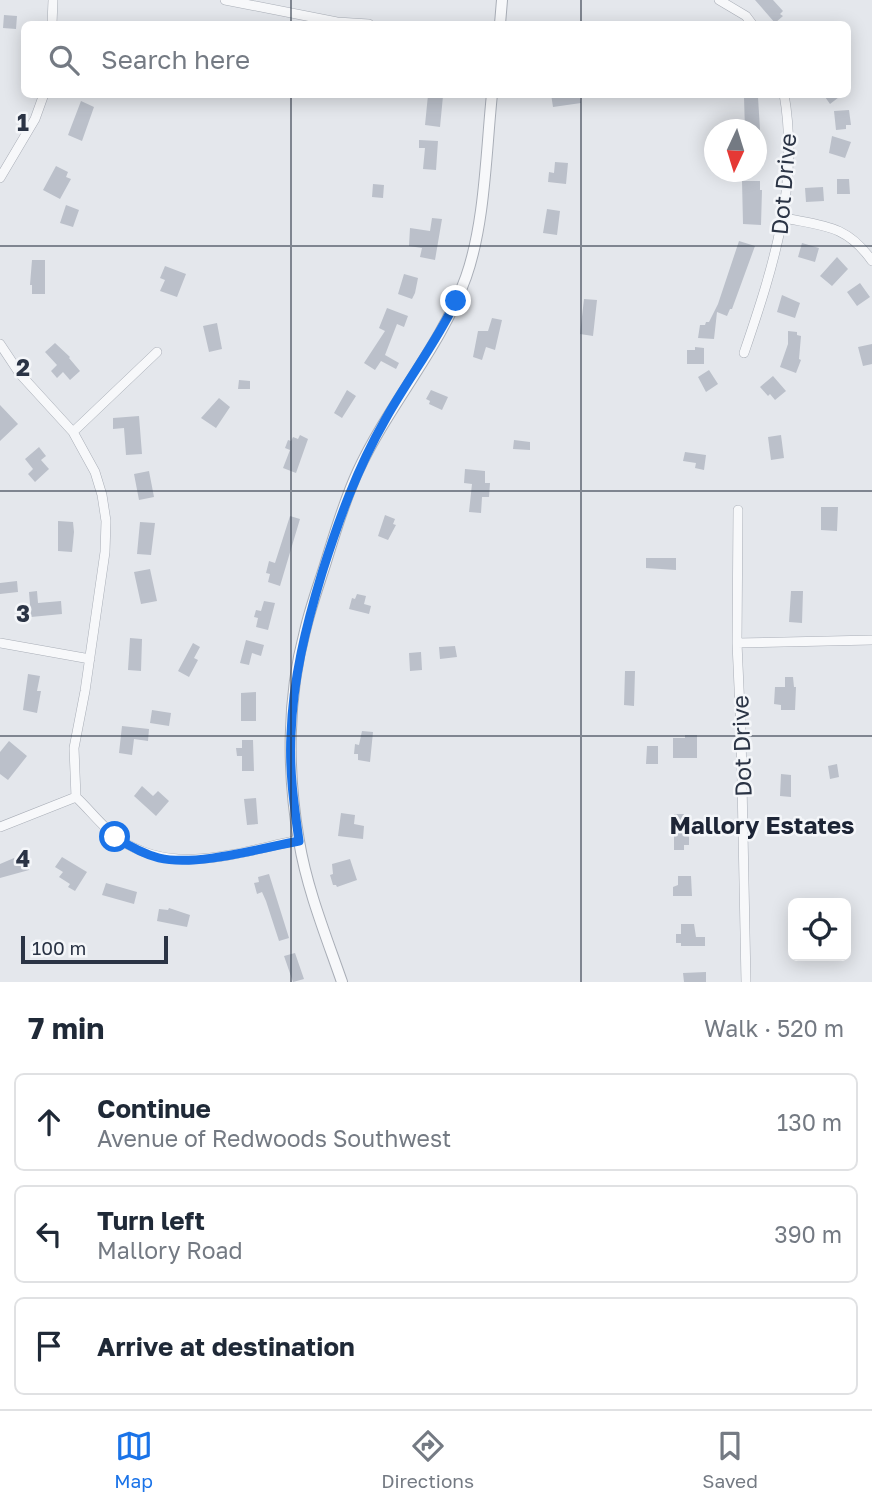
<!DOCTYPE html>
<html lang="en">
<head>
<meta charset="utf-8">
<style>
  body { margin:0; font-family:"Golos Text",sans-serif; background:#f2f2f3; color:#1f2937 }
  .controls { position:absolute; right:21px; bottom:21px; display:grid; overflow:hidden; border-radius:10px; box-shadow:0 4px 18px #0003 }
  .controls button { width:63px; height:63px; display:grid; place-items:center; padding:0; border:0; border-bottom:2px solid #e0e1e3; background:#fff; color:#1f2937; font:35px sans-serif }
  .compass { position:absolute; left:704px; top:119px; width:63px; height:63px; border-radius:50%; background:#fff; box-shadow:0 4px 18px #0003; rotate:184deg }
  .scale { position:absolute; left:21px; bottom:18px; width:147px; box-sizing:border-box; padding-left:7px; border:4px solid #2b3445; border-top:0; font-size:19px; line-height:24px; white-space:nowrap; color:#2b3445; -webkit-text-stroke:5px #f4f6f9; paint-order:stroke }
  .stop { position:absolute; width:21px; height:21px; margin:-16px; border:5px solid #1a73e8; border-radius:50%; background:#fff }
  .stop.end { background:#1a73e8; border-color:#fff; box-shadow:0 2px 7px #0008 }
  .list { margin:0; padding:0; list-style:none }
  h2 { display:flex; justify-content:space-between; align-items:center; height:91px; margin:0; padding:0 28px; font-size:30px }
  h2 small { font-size:23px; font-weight:400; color:#747a83 }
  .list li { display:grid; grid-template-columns:46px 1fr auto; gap:21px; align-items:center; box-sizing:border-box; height:98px; margin:0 14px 14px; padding:0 14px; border:2px solid #e0e1e3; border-radius:10px }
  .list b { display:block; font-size:26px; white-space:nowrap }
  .list p { margin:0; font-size:23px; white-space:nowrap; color:#747a83 }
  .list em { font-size:23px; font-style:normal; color:#747a83 }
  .icon { flex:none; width:38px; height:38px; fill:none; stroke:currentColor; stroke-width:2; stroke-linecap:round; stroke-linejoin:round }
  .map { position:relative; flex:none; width:872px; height:982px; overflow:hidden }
  .search { position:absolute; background:#fff; box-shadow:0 4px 18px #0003; left:21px; right:21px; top:21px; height:77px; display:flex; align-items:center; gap:18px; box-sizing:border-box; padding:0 24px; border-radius:10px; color:#747a83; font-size:26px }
  .sheet { height:427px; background:#fff }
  nav { display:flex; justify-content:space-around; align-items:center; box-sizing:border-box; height:98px; border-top:2px solid #e0e1e3; background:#fff; font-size:19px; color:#747a83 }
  nav a { display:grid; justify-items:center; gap:4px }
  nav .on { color:#1a73e8 }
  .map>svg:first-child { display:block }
  .building { fill:#bbc0ca }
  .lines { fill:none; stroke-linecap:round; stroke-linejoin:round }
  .minor-casing { stroke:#a9aeb7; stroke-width:10 }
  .tertiary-casing { stroke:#a9aeb7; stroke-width:12 }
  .minor { stroke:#f7f8fa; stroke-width:9 }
  .tertiary { stroke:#f7f8fa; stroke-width:10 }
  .route { stroke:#1a73e8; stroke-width:9 }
  .grid { fill:none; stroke:#2b3445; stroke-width:2; stroke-opacity:0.55 }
  .labels { text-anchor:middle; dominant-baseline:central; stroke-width:5; stroke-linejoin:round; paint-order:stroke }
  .street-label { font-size:23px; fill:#2b3445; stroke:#f4f6f9 }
  .neighbourhood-label { font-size:24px; font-weight:bold; fill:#1d2536; stroke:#f4f6f9 }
  .grid-label { font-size:23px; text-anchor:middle; font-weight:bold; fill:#2b3445; stroke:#f4f6f9; stroke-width:5; stroke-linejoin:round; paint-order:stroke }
</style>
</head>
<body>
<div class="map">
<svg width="872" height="982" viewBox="0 0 872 982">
  <rect width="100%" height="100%" fill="#e4e7ec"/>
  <!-- building -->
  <path class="building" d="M 755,0 L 773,0 L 783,11 L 780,14 L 783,16 L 775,23 Z
    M 4,15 L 17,16 L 16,29 L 3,28 Z
    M 551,94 L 579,94 L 581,103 L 553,107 Z
    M 823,94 L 843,94 L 830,104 Z
    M 428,95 L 443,96 L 440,127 L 425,125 Z
    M 744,97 L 758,97 L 760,130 L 745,130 Z
    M 81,101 L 94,107 L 82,141 L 68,135 Z
    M 849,110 L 851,125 L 846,125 L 846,129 L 836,130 L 834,111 Z
    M 832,136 L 851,142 L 845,158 L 829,153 Z
    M 419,140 L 438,141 L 436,170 L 423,169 L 425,148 L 419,148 Z
    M 555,162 L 568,163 L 566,184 L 548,182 L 549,172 L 554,173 Z
    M 56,166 L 68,172 L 66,177 L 71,179 L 60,199 L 43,190 Z
    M 837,179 L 849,179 L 850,194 L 837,194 Z
    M 742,181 L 760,181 L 760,190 L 762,190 L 761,225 L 743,224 Z
    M 373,184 L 384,185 L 383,198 L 372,197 Z
    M 823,187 L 824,201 L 806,202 L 805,188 Z
    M 66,205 L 79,210 L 73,227 L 60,223 Z
    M 547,209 L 560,211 L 557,235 L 543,233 Z
    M 432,218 L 442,219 L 435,260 L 420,257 L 422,248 L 409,246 L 410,228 L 430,231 Z
    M 739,241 L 755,246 L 732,309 L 730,309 L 727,316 L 717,312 L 714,339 L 698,338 L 700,325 L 705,325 L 706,322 L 709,322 L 718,304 Z
    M 802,243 L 819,248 L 815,262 L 798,257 Z
    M 837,257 L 848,269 L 832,286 L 820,276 Z
    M 32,260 L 45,260 L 45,294 L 32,294 L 32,285 L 30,285 Z
    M 165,266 L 186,274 L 177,297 L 160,291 L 165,280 L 160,278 Z
    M 404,274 L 418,278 L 415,293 L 412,299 L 398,294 Z
    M 860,283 L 870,297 L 857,306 L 847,292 Z
    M 782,295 L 800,303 L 795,318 L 777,312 Z
    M 584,299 L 597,300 L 593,336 L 580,334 Z
    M 387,308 L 408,316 L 404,327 L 397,324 L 385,355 L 399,363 L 396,369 L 381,361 L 375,370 L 364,363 L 385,331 L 379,328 Z
    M 492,318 L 502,320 L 495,350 L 486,347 L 482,360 L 473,357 L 478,331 L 488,331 Z
    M 217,323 L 222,349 L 209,352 L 203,326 Z
    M 788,331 L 797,332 L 797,335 L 801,336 L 799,359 L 801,360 L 796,373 L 780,367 L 788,344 Z
    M 55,343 L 70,357 L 69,358 L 80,371 L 70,380 L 63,372 L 57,378 L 51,371 L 57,365 L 45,352 Z
    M 872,344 L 872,364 L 863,366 L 858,347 Z
    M 695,347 L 704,348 L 704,364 L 687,364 L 687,350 L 695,350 Z
    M 709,370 L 718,384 L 706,392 L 698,377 Z
    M 773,376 L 786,391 L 775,400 L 770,394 L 768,396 L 760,387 Z
    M 239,380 L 250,381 L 250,389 L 238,389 Z
    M 347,390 L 356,396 L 342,418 L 334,413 Z
    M 431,390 L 448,397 L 442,410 L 429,404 L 430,401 L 426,399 Z
    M 219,398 L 230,407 L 216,428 L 201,418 Z
    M 0,405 L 18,424 L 0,441 Z
    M 139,416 L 142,454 L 126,455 L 124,428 L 113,429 L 113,418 Z
    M 300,435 L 308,439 L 296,473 L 283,468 L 290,450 L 285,448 L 288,440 L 291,441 L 293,437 L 298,439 Z
    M 781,435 L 784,458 L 771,460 L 768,437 Z
    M 514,440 L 530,442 L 530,450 L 513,449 Z
    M 39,447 L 46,456 L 41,460 L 49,469 L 35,482 L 28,474 L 33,469 L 25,459 Z
    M 685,452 L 706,455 L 704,470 L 695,468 L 696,463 L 683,461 Z
    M 465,469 L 485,471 L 485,483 L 490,483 L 489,497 L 482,497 L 481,513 L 469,512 L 472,484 L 464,483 Z
    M 149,471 L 154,497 L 139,500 L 134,474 Z
    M 821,507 L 838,507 L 837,531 L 821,530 Z
    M 385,515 L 395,519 L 393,524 L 396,525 L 388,540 L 378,536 Z
    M 290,516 L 300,519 L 280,586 L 268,582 L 270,574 L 266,573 L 269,561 L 275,563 Z
    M 58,521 L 73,522 L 74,532 L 72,552 L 58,551 Z
    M 140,522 L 155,523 L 151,555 L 137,554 Z
    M 646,558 L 676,558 L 676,570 L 646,568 Z
    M 150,569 L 157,601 L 141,604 L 134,572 Z
    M 17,581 L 18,592 L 0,594 L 0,583 Z
    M 37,591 L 38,603 L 61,601 L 62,614 L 31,617 L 29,592 Z
    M 791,591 L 803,591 L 802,623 L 789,622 Z
    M 357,594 L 366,596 L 364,604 L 371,606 L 369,614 L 349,609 L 352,598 L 355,599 Z
    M 264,601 L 275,603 L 268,630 L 256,627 L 258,618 L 254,617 L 256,610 L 261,611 Z
    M 130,638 L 142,639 L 141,671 L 128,670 Z
    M 246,640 L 264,645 L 261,656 L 252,653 L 249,665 L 240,663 Z
    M 193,643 L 200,647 L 194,658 L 198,660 L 189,677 L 178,671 Z
    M 455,646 L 457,657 L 440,659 L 439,647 Z
    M 421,652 L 422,670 L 410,671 L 409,653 Z
    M 625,671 L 635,671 L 634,706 L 624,705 Z
    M 28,674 L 40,676 L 37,691 L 41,691 L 37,713 L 23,710 Z
    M 785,677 L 793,677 L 794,687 L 796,687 L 795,710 L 781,710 L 781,705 L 774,704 L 775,687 L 785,687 Z
    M 256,692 L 256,721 L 241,721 L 241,693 Z
    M 152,710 L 171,713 L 169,726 L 150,723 Z
    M 122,726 L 149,729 L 148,741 L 134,739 L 132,755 L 119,753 Z
    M 362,731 L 373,732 L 370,762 L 358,760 L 358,754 L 354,754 L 355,744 L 359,745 Z
    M 685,735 L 697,735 L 697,758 L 673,758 L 673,738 L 685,738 Z
    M 242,740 L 253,740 L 254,771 L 242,771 L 242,756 L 237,756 L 236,748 L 242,748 Z
    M 9,741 L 27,756 L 8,780 L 0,774 L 0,752 Z
    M 647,746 L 658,746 L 658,764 L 646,764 Z
    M 837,764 L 839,777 L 830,779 L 828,766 Z
    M 781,774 L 791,775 L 791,797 L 780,796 Z
    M 142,786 L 153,796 L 158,791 L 169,801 L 156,816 L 134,796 Z
    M 256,798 L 258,824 L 247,825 L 244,799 Z
    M 341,813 L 355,815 L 354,824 L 364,826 L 363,839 L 338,836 Z
    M 674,814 L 684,814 L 684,827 L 689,827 L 689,845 L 684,845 L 684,850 L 674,850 Z
    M 25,856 L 29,870 L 0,878 L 0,864 L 14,858 L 15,860 Z
    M 62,857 L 87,872 L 75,891 L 68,887 L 70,884 L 59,877 L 63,872 L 55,867 Z
    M 350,859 L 357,880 L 337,887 L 336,885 L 333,885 L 330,875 L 333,874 L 332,864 Z
    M 269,874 L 289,938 L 279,941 L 266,901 L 262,892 L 257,894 L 254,883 L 259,882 L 258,877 Z
    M 678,876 L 691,876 L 692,896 L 673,896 L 673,887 L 678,885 Z
    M 106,883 L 137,892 L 134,904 L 102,895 Z
    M 169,908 L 190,915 L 187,927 L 157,921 L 159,909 L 168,910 Z
    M 681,924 L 694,924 L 696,937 L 705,937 L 705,946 L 681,946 L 681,943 L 676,943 L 676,934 L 681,934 Z
    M 295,953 L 304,979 L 293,982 L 284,956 Z
    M 706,972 L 706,982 L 684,982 L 683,973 Z"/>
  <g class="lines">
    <defs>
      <path id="minor" d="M 225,0 L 337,22 L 369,24
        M 719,0 L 746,16 L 752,24
        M 52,24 L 53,0
        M 0,178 L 35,119 L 44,94
        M 784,218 C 824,226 847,225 872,261
        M 0,344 L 20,374 L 73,432 L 95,472 L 102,495 L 106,521 L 105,552 L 85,691 L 74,748 L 76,797 C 90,810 103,828 119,839 C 174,877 238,852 299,840
        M 744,353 C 773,268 800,185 784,94
        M 73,432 L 157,352
        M 738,510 L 737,643 L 741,732 L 746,982
        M 0,643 L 90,659
        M 737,643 L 872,640
        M 0,827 L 76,797"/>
      <path id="tertiary" d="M 500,24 L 502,0
        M 342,982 C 326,936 307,889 299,841 C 287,772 287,698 305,631 C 310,609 318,587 325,565 C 335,533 344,501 358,471 C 389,404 441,347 466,277 C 485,223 486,152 492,94"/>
    </defs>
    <!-- minor casing -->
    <use href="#minor" class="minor-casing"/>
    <!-- tertiary casing -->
    <use href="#tertiary" class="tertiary-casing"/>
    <!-- minor -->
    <use href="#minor" class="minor"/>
    <!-- tertiary -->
    <use href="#tertiary" class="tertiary"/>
  </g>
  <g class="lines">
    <!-- route -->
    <path class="route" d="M 115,837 C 129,846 143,854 159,858 C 196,867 261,848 299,841 C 294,805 289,770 291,734 C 293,678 306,626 322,573 C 339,519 357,469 385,420 C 407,380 436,343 456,301"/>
  </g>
  <!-- grid -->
  <path class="grid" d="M 291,0 L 291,24M 581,0 L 581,24M 291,94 L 291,982M 581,94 L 581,982M 0,246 L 872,246M 0,491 L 872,491M 0,736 L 872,736"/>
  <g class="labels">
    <!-- street labels -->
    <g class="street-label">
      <text transform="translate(783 184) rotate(-85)">Dot Drive</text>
      <text transform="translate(741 746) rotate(-92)">Dot Drive</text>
    </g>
    <!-- neighbourhood labels -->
    <g class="neighbourhood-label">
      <text x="762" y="824">Mallory Estates</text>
    </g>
  </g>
  <g class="grid-label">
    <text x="23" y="131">1</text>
    <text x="23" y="376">2</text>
    <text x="23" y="622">3</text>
    <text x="23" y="867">4</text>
  </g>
</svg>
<div class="controls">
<button><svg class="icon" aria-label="locate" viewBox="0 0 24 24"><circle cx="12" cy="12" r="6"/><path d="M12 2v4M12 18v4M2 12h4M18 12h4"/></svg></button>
</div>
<svg class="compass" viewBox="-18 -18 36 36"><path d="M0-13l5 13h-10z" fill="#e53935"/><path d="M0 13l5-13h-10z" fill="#747a83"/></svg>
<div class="scale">100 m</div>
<div class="stop" style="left:115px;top:837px"></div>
<div class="stop end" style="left:456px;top:301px"></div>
<div class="search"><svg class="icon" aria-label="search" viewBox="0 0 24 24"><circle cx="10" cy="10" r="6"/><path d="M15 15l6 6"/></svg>Search here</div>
</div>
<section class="sheet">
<h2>7 min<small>Walk · 520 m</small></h2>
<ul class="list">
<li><svg class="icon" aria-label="ahead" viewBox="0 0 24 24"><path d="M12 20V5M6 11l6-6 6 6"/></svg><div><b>Continue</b><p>Avenue of Redwoods Southwest</p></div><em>130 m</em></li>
<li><svg class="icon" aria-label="left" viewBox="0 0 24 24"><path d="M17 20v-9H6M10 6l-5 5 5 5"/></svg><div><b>Turn left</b><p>Mallory Road</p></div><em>390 m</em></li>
<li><svg class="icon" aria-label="arrive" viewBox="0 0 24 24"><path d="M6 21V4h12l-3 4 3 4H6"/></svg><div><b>Arrive at destination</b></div></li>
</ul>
</section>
<nav>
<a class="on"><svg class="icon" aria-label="map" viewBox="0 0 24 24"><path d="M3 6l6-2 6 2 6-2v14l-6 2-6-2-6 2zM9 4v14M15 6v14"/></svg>Map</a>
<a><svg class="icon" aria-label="directions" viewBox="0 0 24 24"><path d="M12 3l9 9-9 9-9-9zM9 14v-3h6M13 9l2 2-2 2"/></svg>Directions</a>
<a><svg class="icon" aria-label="saved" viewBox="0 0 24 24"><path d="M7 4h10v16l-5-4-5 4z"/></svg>Saved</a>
</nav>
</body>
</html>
